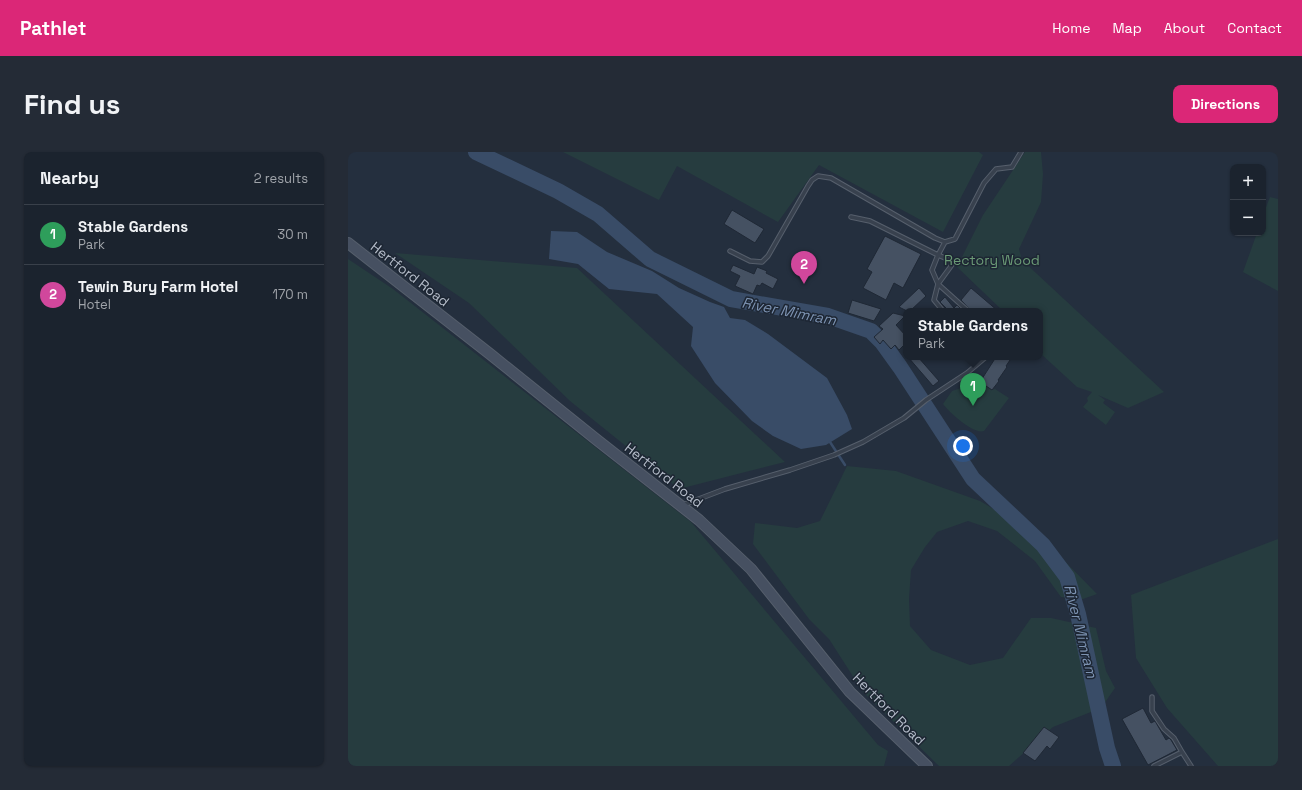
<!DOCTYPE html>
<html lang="en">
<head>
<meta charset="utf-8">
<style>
  body { margin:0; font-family:"Space Grotesk",sans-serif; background:#242b36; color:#f1f3f6 }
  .controls { position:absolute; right:12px; top:12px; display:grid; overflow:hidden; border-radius:8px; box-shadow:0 1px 3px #0004 }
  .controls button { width:36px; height:36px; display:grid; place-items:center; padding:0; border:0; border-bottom:1px solid #39404a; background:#1b232e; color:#f1f3f6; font:20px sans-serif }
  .you { position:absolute; left:615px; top:294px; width:14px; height:14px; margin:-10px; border:3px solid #fff; border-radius:50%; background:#1a73e8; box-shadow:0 0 0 6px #1a73e833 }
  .badge { display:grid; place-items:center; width:26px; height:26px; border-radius:50%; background:#db2777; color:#fff; font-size:13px; font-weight:700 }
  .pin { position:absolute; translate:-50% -33px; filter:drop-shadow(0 1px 2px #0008) }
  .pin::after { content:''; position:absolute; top:21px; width:14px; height:12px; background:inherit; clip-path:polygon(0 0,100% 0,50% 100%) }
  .popup { position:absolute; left:555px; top:156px; width:140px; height:52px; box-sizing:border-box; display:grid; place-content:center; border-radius:8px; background:#1b232e; filter:drop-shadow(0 1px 3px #0005); font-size:13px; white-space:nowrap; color:#a0a4aa }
  .popup b { font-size:15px; color:#f1f3f6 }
  .popup::after { content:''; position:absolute; left:50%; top:100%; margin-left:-8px; border:8px solid transparent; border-top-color:#1b232e }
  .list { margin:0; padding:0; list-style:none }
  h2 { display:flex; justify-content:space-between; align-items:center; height:52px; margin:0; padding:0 16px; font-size:17px }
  h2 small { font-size:13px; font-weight:400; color:#a0a4aa }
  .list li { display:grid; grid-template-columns:26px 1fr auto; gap:12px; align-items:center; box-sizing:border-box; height:60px; padding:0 16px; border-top:1px solid #39404a }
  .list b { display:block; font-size:15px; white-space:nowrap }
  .list p { margin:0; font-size:13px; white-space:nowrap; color:#a0a4aa }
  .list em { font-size:13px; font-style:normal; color:#a0a4aa }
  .map { position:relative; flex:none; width:930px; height:614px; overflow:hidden; border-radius:8px }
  header { display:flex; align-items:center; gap:24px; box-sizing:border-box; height:56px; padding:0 20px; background:#db2777; color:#fff }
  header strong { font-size:19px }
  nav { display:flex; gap:22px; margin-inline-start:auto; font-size:14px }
  .intro { display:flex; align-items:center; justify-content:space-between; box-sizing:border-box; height:96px; padding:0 24px }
  h1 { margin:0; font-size:28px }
  .button { padding:10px 18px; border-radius:8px; background:#db2777; color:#fff; font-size:14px; font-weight:700 }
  main { display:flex; gap:24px; padding:0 24px }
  aside { flex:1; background:#1b232e; border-radius:8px; box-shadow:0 1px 3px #0004 }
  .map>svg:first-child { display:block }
  .green { fill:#263c3f }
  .water { fill:#394c67 }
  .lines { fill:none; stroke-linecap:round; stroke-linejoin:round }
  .stream { stroke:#394c67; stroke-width:2.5 }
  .river { stroke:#394c67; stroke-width:16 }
  .building { fill:#455162; stroke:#1f2835 }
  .lane-casing { stroke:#565f6c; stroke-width:5.5 }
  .secondary-casing { stroke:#565f6c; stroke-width:12 }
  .lane { stroke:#38414e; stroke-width:3.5 }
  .secondary { stroke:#465061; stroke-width:10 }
  .labels { text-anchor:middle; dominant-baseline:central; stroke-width:3; stroke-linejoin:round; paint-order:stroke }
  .park-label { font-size:14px; fill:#6b9a76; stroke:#1d2633 }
  .street-label { font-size:14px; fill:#b4bcc9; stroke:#1d2633 }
  .water-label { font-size:15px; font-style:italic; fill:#7c92b1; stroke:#1d2633 }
</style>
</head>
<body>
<header>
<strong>Pathlet</strong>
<nav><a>Home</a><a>Map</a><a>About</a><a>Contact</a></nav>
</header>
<div class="intro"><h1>Find us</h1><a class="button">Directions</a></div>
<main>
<aside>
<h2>Nearby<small>2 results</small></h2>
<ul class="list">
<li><span class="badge" style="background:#2e9e5b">1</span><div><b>Stable Gardens</b><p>Park</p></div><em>30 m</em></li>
<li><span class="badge" style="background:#d1479c">2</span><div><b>Tewin Bury Farm Hotel</b><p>Hotel</p></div><em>170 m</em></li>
</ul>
</aside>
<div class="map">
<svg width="930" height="614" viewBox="0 0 930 614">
  <rect width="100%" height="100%" fill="#242f3e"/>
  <!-- green -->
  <path class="green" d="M 215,0 L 631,0 L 635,3 L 595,80 L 471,13 L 430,70 L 329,14 L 311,48 Z
    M 677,0 L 693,0 L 695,22 L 693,50 L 671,97 L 674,108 L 816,240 L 780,256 L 750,243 L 757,248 L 755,251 L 767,260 L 758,273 L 735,255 L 740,249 L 739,246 L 744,240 L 729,235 L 692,201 L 692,159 L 655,159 L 609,115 L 635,63 Z
    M 922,45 L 930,47 L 930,139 L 895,120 L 909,81 L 915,81 L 915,63 Z
    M 47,101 L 229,116 L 437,310 L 331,337 L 222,249 L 121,151 Z
    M 0,107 L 45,137 L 343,370 L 530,593 L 540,599 L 536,614 L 0,614 Z
    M 626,226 L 644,238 L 647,237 L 661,246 L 636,279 C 626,283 601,260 595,252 L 604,239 L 616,235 Z
    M 499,314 L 548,319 L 632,349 L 693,385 L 749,442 L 735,447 L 713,445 L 687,409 L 649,379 L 620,369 L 589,380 L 577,395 L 563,418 L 561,447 L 562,474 L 583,498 L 622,513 L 655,506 L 683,466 L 703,466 L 748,476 L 758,519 L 767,536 L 753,556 L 705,575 L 661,614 L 591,614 L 515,540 L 481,487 L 461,467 L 405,392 L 407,371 L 449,376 L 472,369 Z
    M 930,387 L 930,614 L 870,614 L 819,556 L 788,506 L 783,443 Z"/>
  <!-- water -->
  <path class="water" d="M 203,79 L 229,80 L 259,100 L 304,119 L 331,136 L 362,150 L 376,155 L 382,166 L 397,168 L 420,182 L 479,226 L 499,263 L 504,277 L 478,293 L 453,297 L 425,284 L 404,269 L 367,231 L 343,194 L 345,175 L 309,142 L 261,137 L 230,112 L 201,107 Z"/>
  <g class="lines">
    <!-- stream -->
    <path class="stream" d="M 482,290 L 497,313"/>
    <!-- river -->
    <path class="river" d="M 128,0 L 210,39 L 250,62 L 302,107 L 383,147 L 480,164 L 523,179 L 534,190 L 552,215 L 625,327 L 695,393 L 719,425 L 730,462 L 759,596 L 765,614"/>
  </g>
  <!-- building -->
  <path class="building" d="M 384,58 L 416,77 L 407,91 L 376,72 Z
    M 537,84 L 573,102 L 555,136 L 546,131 L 538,148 L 515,136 L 524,120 L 519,117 Z
    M 385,113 L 406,122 L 409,115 L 419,119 L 418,121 L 430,127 L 425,137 L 414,131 L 412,134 L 409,133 L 405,142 L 387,134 L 392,124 L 382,119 Z
    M 571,136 L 578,144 L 562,159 L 559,159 L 551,155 Z
    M 623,136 L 650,159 L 623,159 L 613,148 Z
    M 597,145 L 606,156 L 609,153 L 615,159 L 601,159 L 592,150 Z
    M 504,148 L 533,157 L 526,169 L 500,161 Z
    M 545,161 L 557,164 L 548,173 L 558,184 L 558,191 L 551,198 L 547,193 L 543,197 L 535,188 L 532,192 L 526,185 L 535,177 L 531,174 Z
    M 560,205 L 570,205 L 591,229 L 585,234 Z
    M 648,205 L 658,205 L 662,208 L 658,214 L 659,215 L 650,228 L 651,229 L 644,238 L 632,230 Z
    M 795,556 L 803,571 L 807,569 L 818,588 L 821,586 L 823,588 L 829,598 L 800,613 L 774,567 Z
    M 696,575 L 711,585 L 702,597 L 699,594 L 687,609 L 675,601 Z"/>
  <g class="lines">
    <defs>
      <path id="lane" d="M 503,65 L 522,69 L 590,103 L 606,110 L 590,132 L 586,148 L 595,159
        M 382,99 L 402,109 L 414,110 L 420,104 L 460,34 L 464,28 L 470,24 L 483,26 L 587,86 L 597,90
        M 620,159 L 590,132 L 584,118 L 590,103 L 597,90 L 607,87 L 636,31 L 648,17 L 664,15 L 673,0
        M 335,353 L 377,337 L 442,318 L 486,303 L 515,290 L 556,266 L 578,248 L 619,221 L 638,205
        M 804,545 L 804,559 L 816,577 L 826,586 L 834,600
        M 806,614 L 834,600 L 843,614"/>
      <path id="secondary" d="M 0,91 L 142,202 L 249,288 L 351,368 L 403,417 L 502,540 L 579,614"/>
    </defs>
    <!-- lane casing -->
    <use href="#lane" class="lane-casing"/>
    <!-- secondary casing -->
    <use href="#secondary" class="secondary-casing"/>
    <!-- lane -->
    <use href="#lane" class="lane"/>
    <!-- secondary -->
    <use href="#secondary" class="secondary"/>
  </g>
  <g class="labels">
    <!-- park labels -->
    <g class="park-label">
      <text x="644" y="108">Rectory Wood</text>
    </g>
    <!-- street labels -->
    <g class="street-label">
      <text transform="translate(62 122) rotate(38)">Hertford Road</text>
      <text transform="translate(316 323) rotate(38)">Hertford Road</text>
      <text transform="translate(541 557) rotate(45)">Hertford Road</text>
    </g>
    <!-- water labels -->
    <g class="water-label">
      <text transform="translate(441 159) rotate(11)">River Mimram</text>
      <text transform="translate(733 479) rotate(76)">River Mimram</text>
    </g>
  </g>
</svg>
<div class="controls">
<button>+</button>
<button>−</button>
</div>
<div class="you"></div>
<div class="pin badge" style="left:625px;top:254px;background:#2e9e5b">1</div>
<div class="popup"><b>Stable Gardens</b>Park</div>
<div class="pin badge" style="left:456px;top:132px;background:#d1479c">2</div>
</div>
</main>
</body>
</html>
